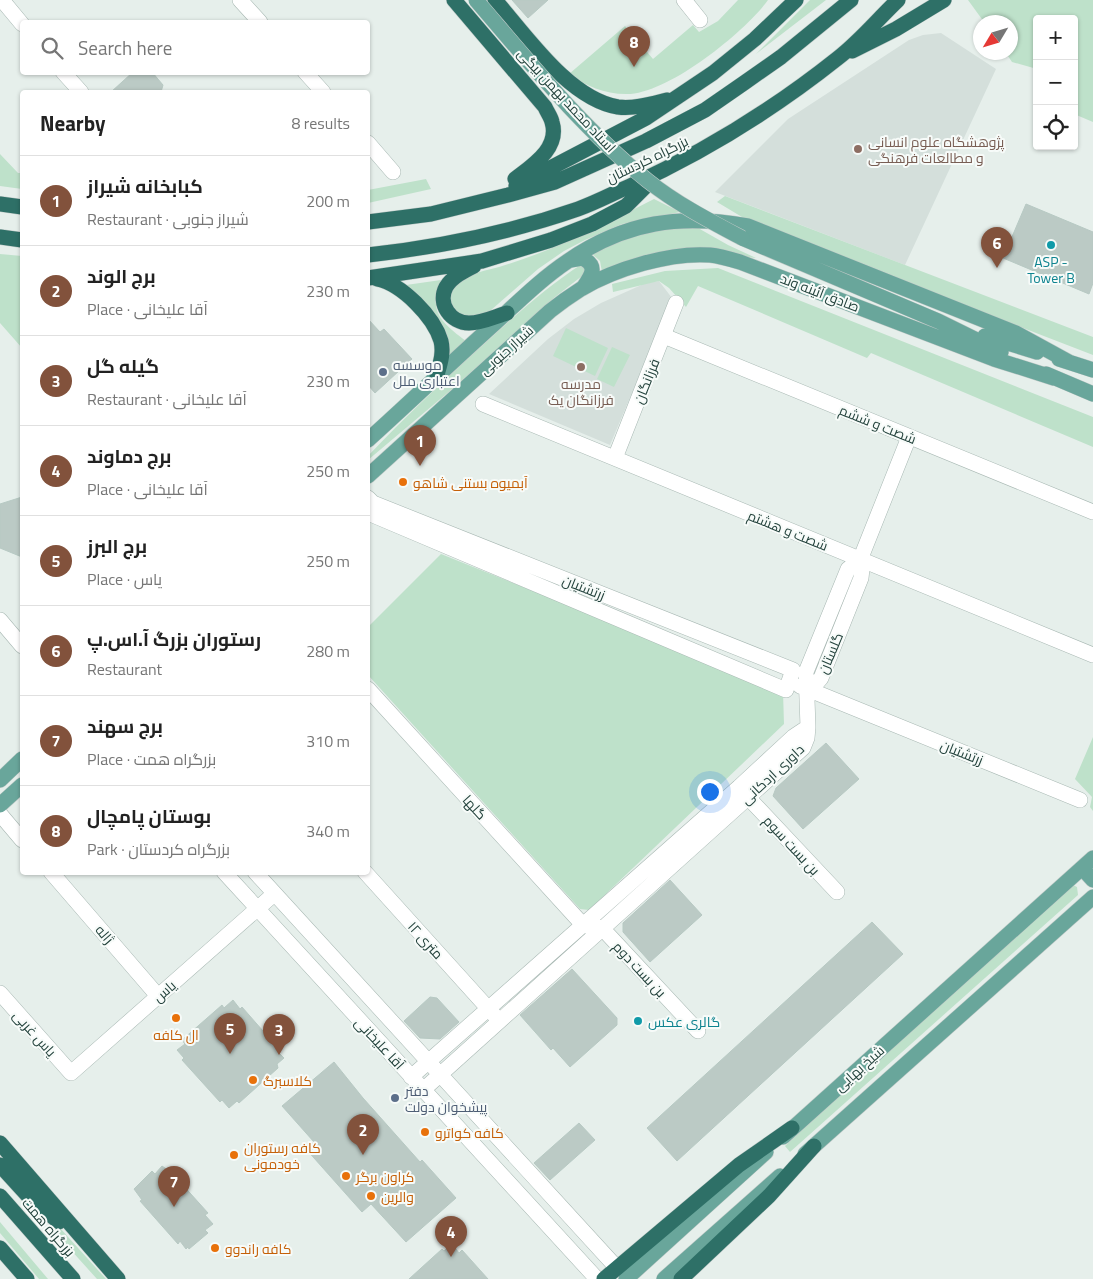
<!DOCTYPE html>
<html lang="en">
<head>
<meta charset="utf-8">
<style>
  body { margin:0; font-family:"Titillium Web",Cairo,sans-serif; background:#f6f6f6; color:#222 }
  .controls { position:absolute; right:15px; top:15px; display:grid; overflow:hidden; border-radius:5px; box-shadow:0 1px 4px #0004 }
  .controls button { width:45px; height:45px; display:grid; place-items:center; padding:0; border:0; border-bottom:1px solid #e0e0e0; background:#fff; color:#222; font:25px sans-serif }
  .compass { position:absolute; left:973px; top:15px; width:45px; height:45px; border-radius:50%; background:#fff; box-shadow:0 1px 4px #0004; rotate:232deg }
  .you { position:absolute; left:709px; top:791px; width:18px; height:18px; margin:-12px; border:4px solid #fff; border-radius:50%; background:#1a73e8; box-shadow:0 0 0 8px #1a73e833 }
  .badge { display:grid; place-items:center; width:32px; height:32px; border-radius:50%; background:#82523c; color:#fff; font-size:16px; font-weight:700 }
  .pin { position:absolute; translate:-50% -41px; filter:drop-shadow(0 1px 2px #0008) }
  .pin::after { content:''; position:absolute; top:26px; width:18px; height:15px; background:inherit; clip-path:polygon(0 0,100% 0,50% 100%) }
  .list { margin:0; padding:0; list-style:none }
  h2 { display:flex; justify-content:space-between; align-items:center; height:65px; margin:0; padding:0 20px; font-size:21px }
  h2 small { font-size:16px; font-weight:400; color:#767676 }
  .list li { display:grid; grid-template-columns:32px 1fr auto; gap:15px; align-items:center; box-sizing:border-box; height:90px; padding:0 20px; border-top:1px solid #e0e0e0 }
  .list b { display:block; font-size:19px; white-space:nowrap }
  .list p { margin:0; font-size:16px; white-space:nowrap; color:#767676 }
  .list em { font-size:16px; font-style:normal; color:#767676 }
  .icon { flex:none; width:28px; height:28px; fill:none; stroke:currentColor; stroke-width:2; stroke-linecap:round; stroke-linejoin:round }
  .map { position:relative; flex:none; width:1093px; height:1279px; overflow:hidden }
  .search { position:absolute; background:#fff; box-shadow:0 1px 4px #0004; left:20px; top:20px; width:350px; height:55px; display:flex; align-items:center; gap:12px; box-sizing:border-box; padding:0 18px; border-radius:5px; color:#767676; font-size:19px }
  .panel { position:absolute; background:#fff; box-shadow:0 1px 4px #0004; left:20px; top:90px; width:350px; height:785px; border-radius:5px }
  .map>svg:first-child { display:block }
  .built { fill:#d4dfdb }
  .green { fill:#bee1ca }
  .building { fill:#bbcac5; stroke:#b7c9c3 }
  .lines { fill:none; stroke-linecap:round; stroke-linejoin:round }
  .minor-casing { stroke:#a8b8b3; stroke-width:16 }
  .major-casing { stroke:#c1cac8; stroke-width:16 }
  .highway-casing { stroke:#c1cac8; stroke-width:16 }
  .minor { stroke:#fff; stroke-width:15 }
  .major { stroke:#69a69b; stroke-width:15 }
  .highway { stroke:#2e7067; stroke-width:15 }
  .major-bridge-casing { stroke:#c1cac8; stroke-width:16; stroke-linecap:butt }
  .major-bridge { stroke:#69a69b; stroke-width:15 }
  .education-dot { fill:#8d6e63; stroke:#f7fbf9; stroke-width:2 }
  .culture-dot { fill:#0f9aa8; stroke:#f7fbf9; stroke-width:2 }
  .service-dot { fill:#5c6f8a; stroke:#f7fbf9; stroke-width:2 }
  .food-dot { fill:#e8710a; stroke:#f7fbf9; stroke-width:2 }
  .labels { text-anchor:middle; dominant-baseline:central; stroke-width:4; stroke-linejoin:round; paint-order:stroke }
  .street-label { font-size:14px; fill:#23423c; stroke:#f7fbf9 }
  .education-label { font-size:14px; fill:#785e54; stroke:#f7fbf9; text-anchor:start }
  .culture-label { font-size:14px; fill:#0d838f; stroke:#f7fbf9 }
  .service-label { font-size:14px; fill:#4e5e75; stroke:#f7fbf9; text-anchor:start }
  .food-label { font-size:14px; fill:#c56008; stroke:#f7fbf9; text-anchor:start }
</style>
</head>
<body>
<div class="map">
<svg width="1093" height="1279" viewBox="0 0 1093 1279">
  <rect width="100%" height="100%" fill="#e6efeb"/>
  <!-- built -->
  <path class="built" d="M 941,33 L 996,69 L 905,265 L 715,192 L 788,119 L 909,40 L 923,35 Z
    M 659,281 L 672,298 L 610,445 L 489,394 L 548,339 L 574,319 L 601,303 L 646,283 Z"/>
  <!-- green -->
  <path class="green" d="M 738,0 L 768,0 C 745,32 667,95 626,94 C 604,94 586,86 569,74 L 625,26 L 653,59 L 693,25 L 699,32 L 718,21 Z
    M 810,0 L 826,0 L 756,54 Z
    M 968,0 L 1093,0 L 1093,122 L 1074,114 L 1074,19 L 1037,19 L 1037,69 L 1012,62 L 1006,53 L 1010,52 L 1010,22 L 984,22 Z
    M 0,154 L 18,173 L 22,173 L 22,189 L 0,186 Z
    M 426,179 L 431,189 L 368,203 L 368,190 Z
    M 725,196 L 1093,337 L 1093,355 L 752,223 L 717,202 Z
    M 654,199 L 680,212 L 622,224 L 585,240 L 564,251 L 538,269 L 490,311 L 478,317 L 458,315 C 452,306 446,298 454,287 C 464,274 484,271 499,267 C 553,251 603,225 654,199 Z
    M 691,224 L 728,245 L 756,258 L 738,256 L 602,272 L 600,261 L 591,253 L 614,239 Z
    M 0,254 L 22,256 L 22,348 L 0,323 Z
    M 582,264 L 586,270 L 582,276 L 555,297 L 451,390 L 368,460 L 368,456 C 405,417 444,380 484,344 C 515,316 546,287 582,264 Z
    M 718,268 L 1093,417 L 1093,447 L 871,353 L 867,358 L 698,286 L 686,307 L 669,288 L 659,281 L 613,292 L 612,284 L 665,271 Z
    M 441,280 C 428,312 441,322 466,341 L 450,356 C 450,349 450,343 446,336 C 437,319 420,299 406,285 Z
    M 566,328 L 608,348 L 595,376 L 553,356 Z
    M 612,347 L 630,355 L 614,387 L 597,379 Z
    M 441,554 L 783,692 L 784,724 L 589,910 L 580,909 L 368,675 L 368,627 Z
    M 1093,737 L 1093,811 L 1090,807 L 1092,797 L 1075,779 Z
    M 1071,884 L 1077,887 L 1078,895 L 790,1152 L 785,1146 L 799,1133 Z
    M 0,1222 L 48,1279 L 39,1279 L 0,1233 Z
    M 51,1228 L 60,1228 L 106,1279 L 97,1279 Z"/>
  <!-- building -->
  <path class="building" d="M 512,0 L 548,0 L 528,18 Z
    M 133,72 L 152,72 L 163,85 L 161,92 L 111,92 Z
    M 1026,204 L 1093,232 L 1093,283 L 1089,294 L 1003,258 Z
    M 368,319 L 380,332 L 384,329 L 412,359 L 375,393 L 368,385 Z
    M 22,497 L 22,557 L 0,548 L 0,504 Z
    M 826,743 L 859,779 L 803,829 L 773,796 L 776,788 Z
    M 670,880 L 702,915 L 650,962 L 623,932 L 623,923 Z
    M 872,922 L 903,954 L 677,1161 L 647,1128 Z
    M 572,969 L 617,1018 L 617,1025 L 570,1067 L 553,1048 L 551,1050 L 520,1015 Z
    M 430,997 L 437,998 L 459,1022 L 440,1039 L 420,1038 L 404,1021 Z
    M 233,1000 L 240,1009 L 242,1007 L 277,1047 L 275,1049 L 284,1058 L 277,1064 L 278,1068 L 239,1103 L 237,1101 L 229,1108 L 222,1100 L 220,1102 L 182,1060 L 184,1058 L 177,1050 L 185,1044 L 182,1040 L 222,1005 L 224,1008 Z
    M 334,1062 L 363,1098 L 420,1162 L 422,1160 L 456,1198 L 406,1242 L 371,1204 L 362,1212 L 306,1149 L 314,1142 L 282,1106 Z
    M 579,1123 L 595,1140 L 550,1180 L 534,1163 Z
    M 162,1166 L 172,1173 L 208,1213 L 205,1215 L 213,1224 L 205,1230 L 208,1233 L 189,1249 L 188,1247 L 186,1249 L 180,1241 L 178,1244 L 140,1201 L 142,1200 L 134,1189 L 152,1171 L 155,1174 Z
    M 452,1244 L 459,1253 L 462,1250 L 488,1279 L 409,1279 L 442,1249 L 444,1251 Z"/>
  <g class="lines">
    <defs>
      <path id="minor" d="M 2,0 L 22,24
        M 240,0 L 260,22
        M 684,0 L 700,20
        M 63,72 L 81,92
        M 305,72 L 323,92
        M 368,143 L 393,172
        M 664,336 L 1093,512
        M 483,404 L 1093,655
        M 615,458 L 676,303
        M 368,498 L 373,503 L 793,670 L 786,690 L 368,513
        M 0,620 L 22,646
        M 800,686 L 1080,800
        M 368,689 L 583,925 L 602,928 L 698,1031
        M 808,690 L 815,685 L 821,678 L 861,578 L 862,569 L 860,560 L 909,437
        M 742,791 L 837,892
        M 0,814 L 22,840
        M 51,872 L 158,996
        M 224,872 L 597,1279
        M 255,872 L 617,1268
        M 365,872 L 495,1016
        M 0,993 L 71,1073 L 274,894
        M 411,1077 L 739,787 L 793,737 L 808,727
        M 423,1090 L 803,748 L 807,738 L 808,727 L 806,672 L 848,569 L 860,560"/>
      <path id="major" d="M 742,238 L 938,321 L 1001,352
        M 571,260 L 582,258 C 599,266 591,276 583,288
        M 985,336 L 1037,352
        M 1059,359 L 1093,370
        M 1046,374 L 1093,394
        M 368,440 C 410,402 451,363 493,325 C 517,303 541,279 568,261 C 626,221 681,214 748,226 L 1016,333 L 1069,362
        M 368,476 L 550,311 C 560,303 570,296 581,289 C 615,269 670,252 710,255 C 720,256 730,259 740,262 L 994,359 L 1054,378
        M 0,780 L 22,759
        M 0,805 L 22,785
        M 1082,868 L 1093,880
        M 783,1137 L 1093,858
        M 805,1154 L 1093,897
        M 626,1279 L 766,1152
        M 664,1279 L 780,1176"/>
      <path id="highway" d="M 454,0 L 545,107 C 547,112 551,117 552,122 C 560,148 533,165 515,179
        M 495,0 C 526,35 569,99 618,107 C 634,109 651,104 667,100
        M 852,51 L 896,29 L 944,0
        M 516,186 L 646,118 L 713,73 L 755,39 L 796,0
        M 0,204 L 22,207
        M 368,222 L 431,214 L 508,195 L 555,182 L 646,141 L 705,110 L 744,83 L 781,57 L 851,0
        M 0,237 L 22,240
        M 368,255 C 439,247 509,233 578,209 C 595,203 612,194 630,186 C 704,152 774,109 838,58 C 860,41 878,19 898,0
        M 474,266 C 464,271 452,277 446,287 C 437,304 451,323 469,323 C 482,323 494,317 507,313
        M 368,278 L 482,261 L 551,240 L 592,224 L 626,206 L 651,181
        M 377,279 C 402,284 434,317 441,341 C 444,353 440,364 437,375
        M 0,1143 L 118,1279
        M 0,1165 L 30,1198 L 59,1222
        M 0,1196 L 73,1279
        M 0,1248 L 27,1279
        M 604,1279 L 739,1165 L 792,1128
        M 681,1279 L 769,1196 L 814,1146"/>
    </defs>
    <!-- minor casing -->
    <use href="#minor" class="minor-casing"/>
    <!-- major casing -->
    <use href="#major" class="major-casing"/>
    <!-- highway casing -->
    <use href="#highway" class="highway-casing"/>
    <!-- minor -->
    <use href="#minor" class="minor"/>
    <!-- major -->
    <use href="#major" class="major"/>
    <!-- highway -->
    <use href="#highway" class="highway"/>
    <defs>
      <path id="major-bridge" d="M 476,0 C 530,63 583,129 648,181 C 677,204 710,221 742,238"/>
    </defs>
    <!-- major-bridge casing -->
    <use href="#major-bridge" class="major-bridge-casing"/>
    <!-- major-bridge -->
    <use href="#major-bridge" class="major-bridge"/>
  </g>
  <!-- markers -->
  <g class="education-dot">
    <circle cx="858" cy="149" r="5"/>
    <circle cx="581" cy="367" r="5"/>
  </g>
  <g class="culture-dot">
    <circle cx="1051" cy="245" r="5"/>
    <circle cx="638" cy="1021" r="5"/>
  </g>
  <g class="service-dot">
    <circle cx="383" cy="372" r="5"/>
    <circle cx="395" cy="1098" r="5"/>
  </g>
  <g class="food-dot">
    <circle cx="403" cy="482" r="5"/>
    <circle cx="176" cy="1018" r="5"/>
    <circle cx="253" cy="1080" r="5"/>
    <circle cx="425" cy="1132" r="5"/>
    <circle cx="234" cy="1155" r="5"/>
    <circle cx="346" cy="1176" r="5"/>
    <circle cx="371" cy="1196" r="5"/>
    <circle cx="215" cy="1248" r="5"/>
  </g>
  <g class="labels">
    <!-- street labels -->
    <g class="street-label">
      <text transform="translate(567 100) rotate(47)">استاد محمد بهمن بیگی</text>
      <text transform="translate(647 159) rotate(-26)">بزرگراه کردستان</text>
      <text transform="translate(820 292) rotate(21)">صادق آئینه وند</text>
      <text transform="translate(506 350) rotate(-42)">شیراز جنوبی</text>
      <text transform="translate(646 381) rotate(-68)">فرزانگان</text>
      <text transform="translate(878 424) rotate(22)">شصت و ششم</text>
      <text transform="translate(788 530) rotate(22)">شصت و هشتم</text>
      <text transform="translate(584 587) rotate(22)">زرتشتیان</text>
      <text transform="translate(830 653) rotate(-67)">گلستان</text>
      <text transform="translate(962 752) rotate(22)">زرتشتیان</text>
      <text transform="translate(772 774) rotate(-43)">داوری اردکانی</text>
      <text transform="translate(475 807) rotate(48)">گلها</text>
      <text transform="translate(792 845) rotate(47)">بن بست سوم</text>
      <text transform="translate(105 934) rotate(49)">ژاله</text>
      <text transform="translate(426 940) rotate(48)">۱۲ متری</text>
      <text transform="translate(640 969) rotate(47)">بن بست دوم</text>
      <text transform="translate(164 991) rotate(-41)">یاس</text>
      <text transform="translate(35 1033) rotate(48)">یاس غربی</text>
      <text transform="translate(380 1043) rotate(47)">آقا علیخانی</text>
      <text transform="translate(859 1068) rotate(-42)">شیخ بهایی</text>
      <text transform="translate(49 1227) rotate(49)">بزرگراه همت</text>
    </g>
    <!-- education labels -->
    <g class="education-label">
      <text x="868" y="141">پژوهشگاه علوم انسانی<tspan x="868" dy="16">و مطالعات فرهنگی</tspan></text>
      <text x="581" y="383" text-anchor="middle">مدرسه<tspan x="581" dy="16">فرزانگان یک</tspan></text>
    </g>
    <!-- culture labels -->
    <g class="culture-label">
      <text x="1051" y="261">ASP -<tspan x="1051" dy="16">Tower B</tspan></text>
      <text x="648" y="1021" text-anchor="start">گالری عکس</text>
    </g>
    <!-- service labels -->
    <g class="service-label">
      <text x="393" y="364">موسسه<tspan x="393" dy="16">اعتباری ملل</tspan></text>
      <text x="405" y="1090">دفتر<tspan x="405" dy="16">پیشخوان دولت</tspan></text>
    </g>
    <!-- food labels -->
    <g class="food-label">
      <text x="413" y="482">آبمیوه بستنی شاهو</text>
      <text x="176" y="1034" text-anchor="middle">ال کافه</text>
      <text x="263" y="1080">کلاسبرگ</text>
      <text x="435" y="1132">کافه کواترو</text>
      <text x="244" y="1147">کافه رستوران<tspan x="244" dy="16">خودمونی</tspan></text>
      <text x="356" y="1176">کراون برگر</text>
      <text x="381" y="1196">والرین</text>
      <text x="225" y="1248">کافه راندوو</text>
    </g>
  </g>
</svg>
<div class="controls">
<button>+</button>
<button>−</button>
<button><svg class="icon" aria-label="locate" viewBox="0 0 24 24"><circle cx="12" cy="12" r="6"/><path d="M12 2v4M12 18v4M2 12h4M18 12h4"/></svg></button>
</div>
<svg class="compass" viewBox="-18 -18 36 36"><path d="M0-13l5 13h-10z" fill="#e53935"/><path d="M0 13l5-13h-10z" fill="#767676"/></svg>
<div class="you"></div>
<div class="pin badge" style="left:420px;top:466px">1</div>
<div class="pin badge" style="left:363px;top:1155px">2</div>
<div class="pin badge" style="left:279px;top:1055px">3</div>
<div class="pin badge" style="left:451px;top:1257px">4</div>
<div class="pin badge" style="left:230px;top:1054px">5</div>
<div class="pin badge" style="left:997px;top:268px">6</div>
<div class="pin badge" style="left:174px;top:1207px">7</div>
<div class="pin badge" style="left:634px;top:67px">8</div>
<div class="search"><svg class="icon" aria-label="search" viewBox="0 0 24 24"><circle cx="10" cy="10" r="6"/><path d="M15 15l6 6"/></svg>Search here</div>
<section class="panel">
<h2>Nearby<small>8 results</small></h2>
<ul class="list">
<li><span class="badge">1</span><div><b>کبابخانه شیراز</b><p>Restaurant · شیراز جنوبی</p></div><em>200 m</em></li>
<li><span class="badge">2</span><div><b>برج الوند</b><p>Place · آقا علیخانی</p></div><em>230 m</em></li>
<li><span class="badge">3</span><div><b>گیله گل</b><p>Restaurant · آقا علیخانی</p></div><em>230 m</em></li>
<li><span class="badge">4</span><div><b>برج دماوند</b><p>Place · آقا علیخانی</p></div><em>250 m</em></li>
<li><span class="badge">5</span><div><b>برج البرز</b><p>Place · یاس</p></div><em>250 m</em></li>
<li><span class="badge">6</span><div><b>رستوران بزرگ آ.اس.پ</b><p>Restaurant</p></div><em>280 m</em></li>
<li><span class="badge">7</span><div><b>برج سهند</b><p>Place · بزرگراه همت</p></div><em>310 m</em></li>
<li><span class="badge">8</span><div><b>بوستان پامچال</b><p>Park · بزرگراه کردستان</p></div><em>340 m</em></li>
</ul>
</section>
</div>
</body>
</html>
